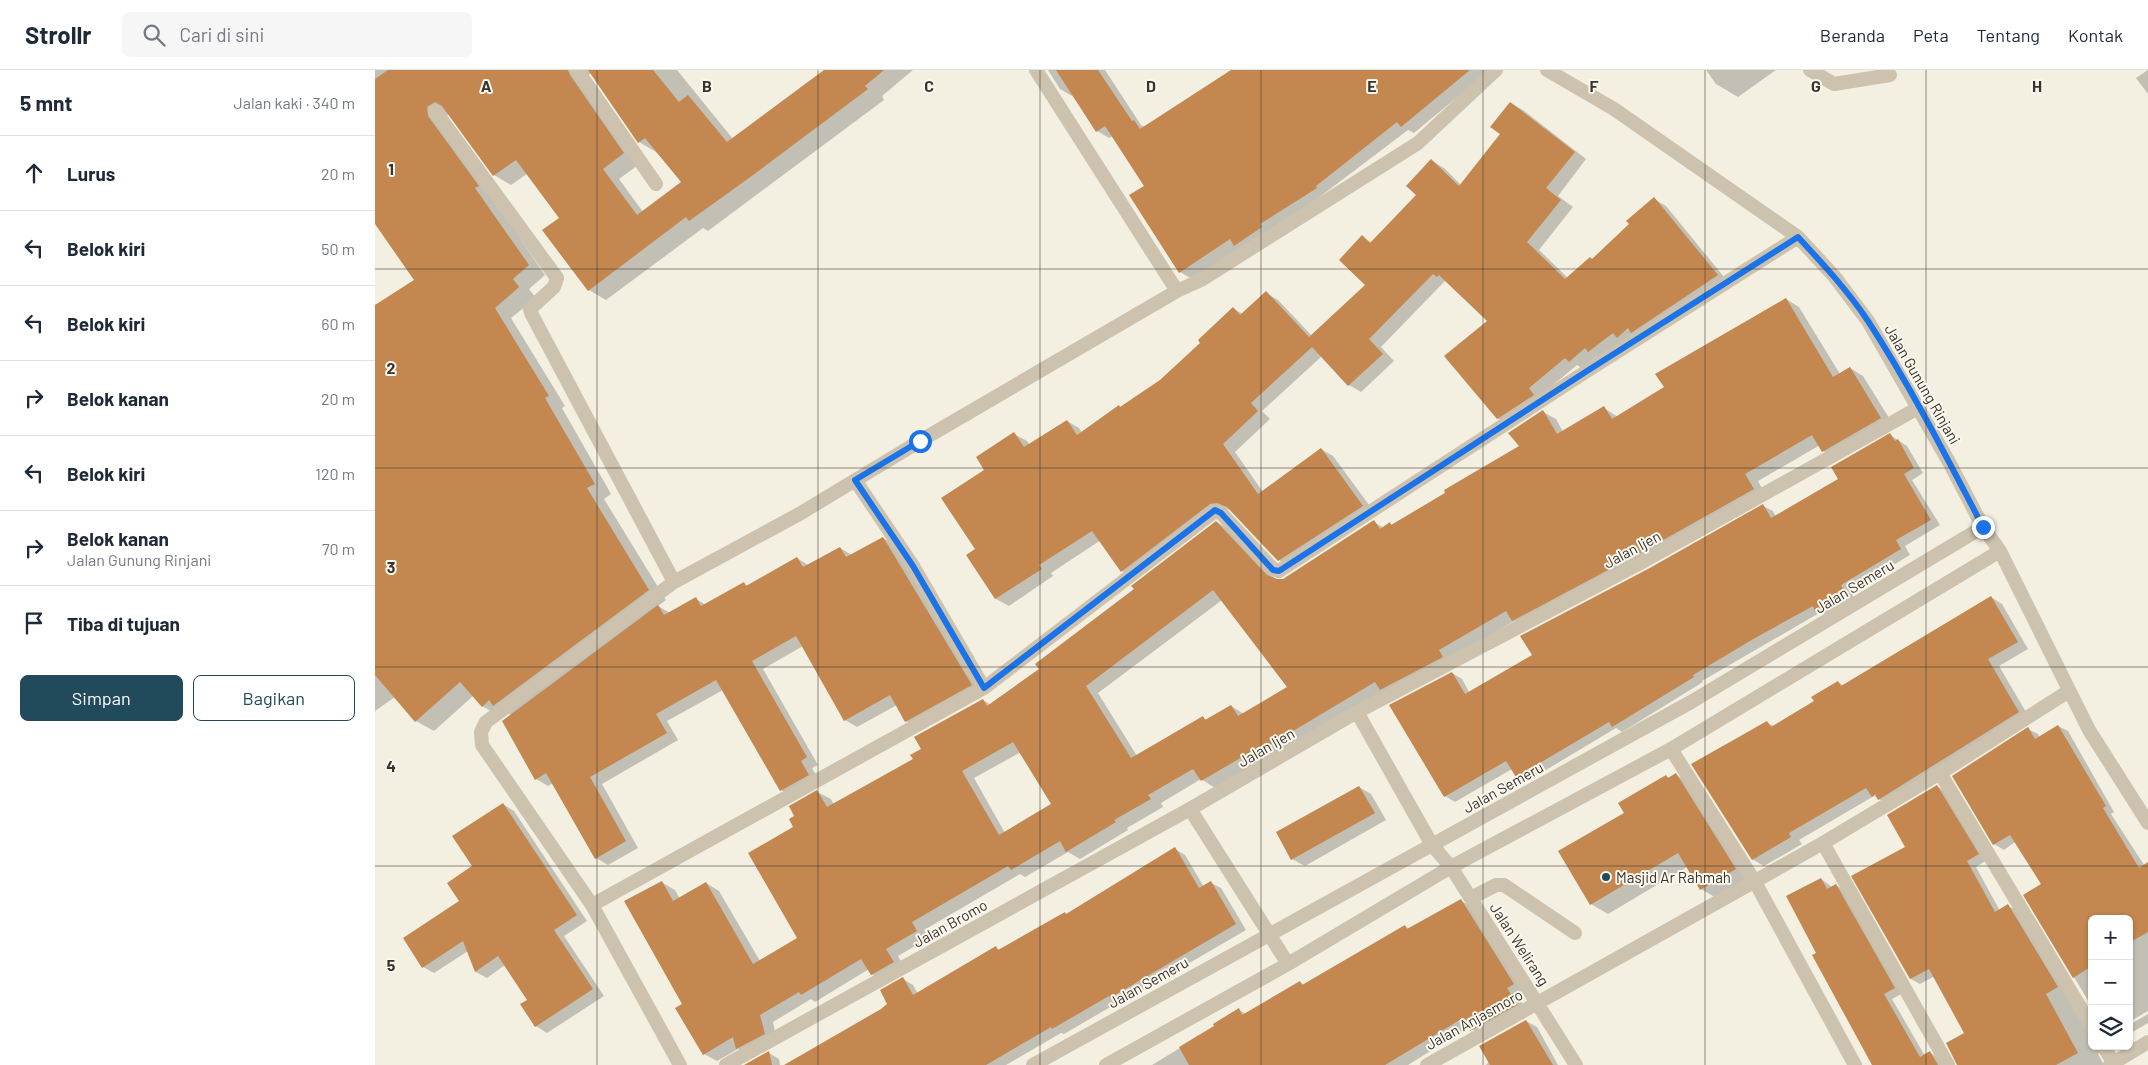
<!DOCTYPE html>
<html lang="id">
<head>
<meta charset="utf-8">
<style>
  body { margin:0; font-family:Barlow,sans-serif; background:#f6f6f7; color:#1f2937 }
  .controls { position:absolute; right:15px; bottom:15px; display:grid; overflow:hidden; border-radius:8px; box-shadow:0 1px 4px #0004 }
  .controls button { width:45px; height:45px; display:grid; place-items:center; padding:0; border:0; border-bottom:1px solid #e0e1e3; background:#fff; color:#1f2937; font:25px sans-serif }
  .stop { position:absolute; width:15px; height:15px; margin:-11px; border:4px solid #1a73e8; border-radius:50%; background:#fff }
  .stop.end { background:#1a73e8; border-color:#fff; box-shadow:0 1px 5px #0008 }
  .list { margin:0; padding:0; list-style:none }
  h2 { display:flex; justify-content:space-between; align-items:center; height:65px; margin:0; padding:0 20px; font-size:21px }
  h2 small { font-size:16px; font-weight:400; color:#747a83 }
  .list li { display:grid; grid-template-columns:32px 1fr auto; gap:15px; align-items:center; box-sizing:border-box; height:75px; padding:0 20px; border-top:1px solid #e0e1e3 }
  .list b { display:block; font-size:19px; white-space:nowrap }
  .list p { margin:0; font-size:16px; white-space:nowrap; color:#747a83 }
  .list em { font-size:16px; font-style:normal; color:#747a83 }
  .actions { display:flex; gap:10px; padding:15px 20px }
  .actions a { flex:1; padding:11px 0; border:1px solid #214a5b; border-radius:8px; text-align:center; font-size:18px; color:#214a5b }
  .actions .main { background:#214a5b; color:#fff }
  .icon { flex:none; width:28px; height:28px; fill:none; stroke:currentColor; stroke-width:2; stroke-linecap:round; stroke-linejoin:round }
  .map { position:relative; flex:none; width:1773px; height:995px; overflow:hidden }
  header { display:flex; align-items:center; gap:30px; box-sizing:border-box; height:70px; padding:0 25px; background:#fff; border-bottom:1px solid #e0e1e3 }
  header strong { font-size:24px }
  nav { display:flex; gap:28px; margin-inline-start:auto; font-size:18px }
  .search { width:350px; height:45px; background:#f6f6f7; display:flex; align-items:center; gap:12px; box-sizing:border-box; padding:0 18px; border-radius:8px; color:#747a83; font-size:19px }
  main { display:flex }
  aside { flex:1; background:#fff }
  .map>svg:first-child { display:block }
  .shadow { fill:#0003; fill-rule:evenodd }
  .building { fill:#c3874f; fill-rule:evenodd }
  .lines { fill:none; stroke-linecap:round; stroke-linejoin:round }
  .service { stroke:#ccc2ad; stroke-width:14 }
  .minor { stroke:#ccc2ad; stroke-width:14 }
  .route { stroke:#1a73e8; stroke-width:6 }
  .grid { fill:none; stroke:#3a332b; stroke-width:1; stroke-opacity:0.55 }
  .poi-dot { fill:#214a5b; stroke:#faf8ee; stroke-width:2 }
  .labels { text-anchor:middle; dominant-baseline:central; stroke-width:4; stroke-linejoin:round; paint-order:stroke }
  .street-label { font-size:15px; fill:#3a332b; stroke:#faf8ee }
  .poi-label { font-size:15px; fill:#3a332b; stroke:#faf8ee; text-anchor:start }
  .grid-label { font-size:16px; text-anchor:middle; font-weight:bold; fill:#3a332b; stroke:#faf8ee; stroke-width:4; stroke-linejoin:round; paint-order:stroke }
</style>
</head>
<body>
<header>
<strong>Strollr</strong>
<div class="search"><svg class="icon" aria-label="search" viewBox="0 0 24 24"><circle cx="10" cy="10" r="6"/><path d="M15 15l6 6"/></svg>Cari di sini</div>
<nav><a>Beranda</a><a>Peta</a><a>Tentang</a><a>Kontak</a></nav>
</header>
<main>
<aside>
<h2>5 mnt<small>Jalan kaki · 340 m</small></h2>
<ul class="list">
<li><svg class="icon" aria-label="ahead" viewBox="0 0 24 24"><path d="M12 20V5M6 11l6-6 6 6"/></svg><div><b>Lurus</b></div><em>20 m</em></li>
<li><svg class="icon" aria-label="left" viewBox="0 0 24 24"><path d="M17 20v-9H6M10 6l-5 5 5 5"/></svg><div><b>Belok kiri</b></div><em>50 m</em></li>
<li><svg class="icon" aria-label="left" viewBox="0 0 24 24"><path d="M17 20v-9H6M10 6l-5 5 5 5"/></svg><div><b>Belok kiri</b></div><em>60 m</em></li>
<li><svg class="icon" aria-label="right" viewBox="0 0 24 24"><path d="M7 20v-9h11M14 6l5 5-5 5"/></svg><div><b>Belok kanan</b></div><em>20 m</em></li>
<li><svg class="icon" aria-label="left" viewBox="0 0 24 24"><path d="M17 20v-9H6M10 6l-5 5 5 5"/></svg><div><b>Belok kiri</b></div><em>120 m</em></li>
<li><svg class="icon" aria-label="right" viewBox="0 0 24 24"><path d="M7 20v-9h11M14 6l5 5-5 5"/></svg><div><b>Belok kanan</b><p>Jalan Gunung Rinjani</p></div><em>70 m</em></li>
<li><svg class="icon" aria-label="arrive" viewBox="0 0 24 24"><path d="M6 21V4h12l-3 4 3 4H6"/></svg><div><b>Tiba di tujuan</b></div></li>
</ul>
<div class="actions"><a class="main">Simpan</a><a>Bagikan</a></div>
</aside>
<div class="map">
<svg width="1773" height="995" viewBox="0 0 1773 995">
  <rect width="100%" height="100%" fill="#f3efe1"/>
  <!-- shadow -->
  <path class="shadow" d="M 0,0 L 302,0 L 358,69 L 451,0 L 538,0 L 507,26 L 509,30 L 333,161 L 328,158 L 231,230 L 214,220 L 186,148 L 153,103 L 136,115 L 119,105 L 74,43 L 68,52 L 117,128 L 170,205 L 154,219 L 161,228 L 136,248 L 190,336 L 187,338 L 236,424 L 229,429 L 291,530 L 283,536 L 295,543 L 321,529 L 331,535 L 369,514 L 373,516 L 422,488 L 433,495 L 465,478 L 477,485 L 508,468 L 520,475 L 608,622 L 543,658 L 531,651 L 522,635 L 482,657 L 470,650 L 428,576 L 388,599 L 443,695 L 437,698 L 445,712 L 418,727 L 406,720 L 348,620 L 292,651 L 303,670 L 227,714 L 263,778 L 233,795 L 221,788 L 178,713 L 173,716 L 161,709 L 137,645 L 130,642 L 125,646 L 107,636 L 98,626 L 59,661 L 41,651 L 20,627 L 0,641 L 0,236 L 41,211 L 0,152 ZM 216,3 L 264,72 L 281,82 L 308,112 L 268,142 L 244,109 L 266,93 L 211,7 Z
    M 673,0 L 730,0 L 766,55 L 770,57 L 859,0 L 1118,0 L 1089,35 L 1080,29 L 1039,63 L 1033,60 L 872,182 L 864,178 L 817,209 L 805,202 L 770,116 L 738,66 L 734,68 L 722,61 L 699,25 L 697,26 L 685,19 Z
    M 1331,0 L 1401,0 L 1363,27 L 1341,14 Z
    M 1773,0 L 1773,24 L 1761,8 Z
    M 1136,33 L 1148,40 L 1211,89 L 1183,126 L 1198,137 L 1164,180 L 1193,208 L 1217,190 L 1256,154 L 1279,129 L 1291,136 L 1354,213 L 1227,288 L 1222,286 L 1207,298 L 1202,295 L 1166,325 L 1135,355 L 1122,348 L 1114,251 L 1070,211 L 1006,277 L 1019,291 L 986,322 L 974,315 L 947,286 L 887,341 L 895,349 L 860,382 L 888,422 L 946,379 L 958,386 L 1000,443 L 916,498 L 904,490 L 857,440 L 852,439 L 760,508 L 747,501 L 726,470 L 676,503 L 678,506 L 634,536 L 621,529 L 593,485 L 602,480 L 611,401 L 639,364 L 652,371 L 655,375 L 692,351 L 704,358 L 707,363 L 785,311 L 827,273 L 859,239 L 868,244 L 891,223 L 903,230 L 937,266 L 991,215 L 988,167 L 997,173 L 1043,125 L 1057,91 L 1069,98 L 1086,115 L 1127,64 Z
    M 1411,229 L 1424,237 L 1465,304 L 1475,298 L 1488,306 L 1519,356 L 1461,388 L 1448,381 L 1445,375 L 1383,411 L 1392,427 L 1151,557 L 1139,551 L 1076,588 L 840,718 L 826,709 L 786,733 L 788,737 L 752,758 L 753,760 L 705,789 L 693,782 L 650,807 L 645,804 L 549,860 L 554,868 L 523,886 L 531,900 L 510,912 L 496,904 L 494,899 L 440,932 L 436,929 L 398,952 L 402,971 L 375,986 L 363,979 L 342,991 L 329,984 L 309,935 L 286,812 L 300,820 L 305,829 L 331,813 L 344,821 L 385,891 L 424,868 L 421,746 L 442,722 L 456,729 L 459,735 L 539,689 L 547,680 L 608,630 L 616,635 L 666,599 L 842,452 L 855,460 L 902,511 L 909,510 L 999,452 L 1009,458 L 1015,454 L 1018,455 L 1146,376 L 1168,342 L 1181,349 L 1188,362 L 1229,338 L 1243,347 L 1290,318 ZM 847,530 L 913,618 L 869,644 L 856,636 L 832,650 L 828,648 L 762,686 L 723,623 ZM 646,682 L 678,734 L 630,763 L 599,708 Z
    M 1515,365 L 1532,376 L 1548,403 L 1537,410 L 1565,455 L 1530,476 L 1535,485 L 1475,521 L 1479,528 L 1451,545 L 1446,542 L 1327,611 L 1328,612 L 1247,662 L 1241,658 L 1151,712 L 1142,706 L 1137,699 L 1080,732 L 1070,726 L 1077,603 L 1087,609 L 1094,622 L 1158,586 L 1274,500 L 1388,436 L 1398,441 L 1401,447 L 1465,409 Z
    M 1616,527 L 1627,534 L 1653,579 L 1624,596 L 1655,649 L 1509,732 L 1499,726 L 1424,770 L 1427,774 L 1389,796 L 1377,789 L 1392,653 L 1399,656 L 1440,632 L 1463,612 L 1469,616 Z
    M 1683,656 L 1693,661 L 1739,742 L 1736,744 L 1773,801 L 1773,941 L 1754,952 L 1754,849 L 1717,849 L 1717,937 L 1650,826 L 1667,815 L 1640,772 L 1629,780 L 1619,774 L 1579,706 L 1653,659 L 1663,664 L 1665,668 Z
    M 1301,705 L 1318,714 L 1377,809 L 1343,829 L 1326,819 L 1312,797 L 1233,844 L 1216,834 L 1250,743 L 1291,706 L 1294,708 Z
    M 1562,716 L 1571,722 L 1612,790 L 1601,797 L 1625,841 L 1633,836 L 1643,841 L 1717,965 L 1717,976 L 1731,976 L 1723,984 L 1729,995 L 1583,995 L 1590,964 L 1560,906 L 1545,914 L 1536,909 L 1478,806 L 1531,778 Z
    M 984,717 L 996,724 L 1011,750 L 930,796 L 917,789 Z
    M 128,734 L 139,741 L 212,851 L 189,866 L 229,926 L 172,963 L 161,956 L 154,930 L 130,895 L 112,908 L 101,902 L 93,881 L 59,903 L 48,897 L 86,832 L 99,797 Z
    M 800,779 L 810,785 L 829,817 L 836,813 L 846,818 L 871,860 L 746,933 L 744,932 L 689,964 L 686,963 L 631,995 L 413,995 L 507,940 L 514,934 L 528,909 L 538,915 L 543,924 L 621,878 L 625,880 L 691,845 Z
    M 1446,809 L 1457,817 L 1461,815 L 1470,821 L 1528,923 L 1517,929 L 1550,986 L 1555,983 L 1565,988 L 1569,995 L 1500,995 L 1442,883 Z
    M 1086,831 L 1097,837 L 1149,920 L 1142,924 L 1152,941 L 1107,966 L 1094,957 L 1033,995 L 777,995 L 841,956 L 864,940 L 871,944 L 925,912 L 929,915 L 1030,856 L 1034,859 Z
    M 1773,944 L 1773,953 L 1754,964 L 1754,955 Z
    M 1151,951 L 1162,957 L 1183,995 L 1111,995 Z
    M 394,983 L 404,989 L 405,995 L 372,995 Z"/>
  <!-- building -->
  <path class="building" d="M 13,0 L 193,0 L 195,5 L 249,83 L 228,99 L 262,145 L 306,112 L 270,68 L 263,73 L 213,0 L 278,0 L 304,32 L 313,25 L 352,72 L 449,0 L 509,0 L 490,16 L 493,19 L 374,108 L 314,151 L 311,147 L 213,221 L 167,160 L 184,148 L 141,90 L 118,106 L 67,36 L 60,32 L 52,37 L 53,46 L 104,116 L 100,118 L 154,195 L 138,209 L 144,217 L 120,238 L 174,326 L 170,328 L 220,414 L 212,418 L 274,520 L 118,636 L 114,630 L 107,637 L 85,612 L 40,652 L 0,605 L 0,235 L 39,210 L 0,154 L 0,9 Z
    M 681,0 L 723,0 L 757,51 L 759,50 L 765,59 L 856,0 L 1095,0 L 1026,57 L 1022,52 L 941,116 L 942,118 L 885,154 L 887,157 L 859,176 L 855,169 L 804,203 L 754,125 L 769,116 L 730,56 L 721,62 Z
    M 1135,32 L 1200,82 L 1171,118 L 1186,130 L 1152,172 L 1190,209 L 1215,187 L 1217,189 L 1254,154 L 1251,151 L 1279,127 L 1343,205 L 1256,263 L 1253,258 L 1242,268 L 1238,263 L 1213,282 L 1210,278 L 1194,292 L 1190,288 L 1154,318 L 1159,325 L 1122,349 L 1069,286 L 1112,251 L 1064,205 L 1062,207 L 1058,204 L 994,269 L 1008,284 L 973,316 L 937,277 L 876,333 L 883,341 L 848,374 L 883,424 L 946,378 L 988,436 L 903,491 L 852,437 L 842,433 L 835,434 L 746,502 L 717,461 L 664,495 L 667,499 L 620,529 L 591,485 L 600,479 L 566,428 L 609,400 L 601,387 L 639,362 L 649,377 L 692,350 L 702,365 L 744,335 L 745,337 L 785,310 L 825,273 L 823,270 L 858,237 L 865,245 L 891,221 L 934,267 L 990,215 L 964,190 L 987,165 L 995,173 L 1041,125 L 1031,116 L 1056,89 L 1084,116 L 1125,64 L 1115,57 Z
    M 1411,228 L 1458,307 L 1475,297 L 1506,348 L 1447,382 L 1437,365 L 1370,404 L 1379,419 L 1265,483 L 1137,551 L 1131,541 L 1064,580 L 1068,587 L 1005,620 L 1000,612 L 888,679 L 886,676 L 826,711 L 818,699 L 773,725 L 776,729 L 739,750 L 741,752 L 691,782 L 685,771 L 636,800 L 633,796 L 537,852 L 542,861 L 511,879 L 519,892 L 496,905 L 486,889 L 426,925 L 424,922 L 385,945 L 390,964 L 361,979 L 358,967 L 328,985 L 300,938 L 307,934 L 249,831 L 287,811 L 298,831 L 331,812 L 378,894 L 422,868 L 373,783 L 418,757 L 414,749 L 419,746 L 414,736 L 442,720 L 452,737 L 538,689 L 535,685 L 546,679 L 539,667 L 608,629 L 612,636 L 664,599 L 660,594 L 759,519 L 756,516 L 841,451 L 892,505 L 902,509 L 908,509 L 999,450 L 1005,459 L 1015,452 L 1016,455 L 1070,423 L 1069,420 L 1144,376 L 1133,363 L 1168,340 L 1182,364 L 1229,336 L 1237,349 L 1289,317 L 1280,304 ZM 838,520 L 912,617 L 863,646 L 856,635 L 830,650 L 828,646 L 756,688 L 711,616 ZM 638,672 L 676,734 L 624,765 L 587,701 Z
    M 1515,363 L 1520,371 L 1523,369 L 1539,398 L 1529,404 L 1556,450 L 1521,470 L 1526,479 L 1466,515 L 1470,523 L 1440,541 L 1438,536 L 1380,568 L 1318,605 L 1319,607 L 1237,657 L 1234,652 L 1141,707 L 1131,691 L 1069,727 L 1014,635 L 1077,602 L 1090,624 L 1157,585 L 1145,566 L 1273,499 L 1388,434 L 1396,448 L 1463,409 L 1456,397 Z
    M 508,467 L 597,615 L 530,652 L 515,625 L 469,651 L 421,566 L 377,591 L 432,687 L 426,691 L 434,705 L 405,721 L 341,610 L 281,644 L 292,663 L 215,707 L 251,771 L 220,789 L 171,703 L 160,710 L 127,651 L 283,535 L 289,545 L 321,527 L 326,536 L 369,512 L 371,516 L 422,487 L 428,497 L 465,477 L 471,487 Z
    M 1616,526 L 1643,572 L 1613,589 L 1644,642 L 1503,730 L 1500,724 L 1497,727 L 1491,718 L 1414,763 L 1416,767 L 1377,790 L 1316,694 L 1392,651 L 1396,657 L 1439,631 L 1436,627 L 1463,611 L 1466,616 Z
    M 1683,655 L 1731,736 L 1728,738 L 1764,798 L 1773,792 L 1773,862 L 1754,873 L 1754,849 L 1717,849 L 1717,896 L 1698,908 L 1648,825 L 1666,814 L 1635,765 L 1618,775 L 1577,706 L 1653,657 L 1660,669 Z
    M 1301,703 L 1361,799 L 1325,820 L 1303,783 L 1215,835 L 1183,781 L 1249,743 L 1243,733 L 1291,705 L 1293,708 Z
    M 1562,715 L 1604,784 L 1592,791 L 1620,842 L 1633,834 L 1683,917 L 1671,924 L 1703,983 L 1681,995 L 1582,995 L 1571,973 L 1589,963 L 1554,899 L 1535,909 L 1476,806 L 1530,777 L 1512,745 Z
    M 984,716 L 1000,743 L 916,790 L 901,762 Z
    M 128,733 L 202,845 L 179,860 L 218,919 L 160,957 L 145,934 L 152,930 L 123,886 L 100,902 L 88,871 L 47,898 L 28,868 L 84,831 L 72,813 L 97,796 L 77,766 Z
    M 800,777 L 824,818 L 836,811 L 861,854 L 735,928 L 734,926 L 677,959 L 676,957 L 611,995 L 409,995 L 506,939 L 512,934 L 505,920 L 528,907 L 538,925 L 621,876 L 623,880 L 690,842 L 691,844 Z
    M 1446,808 L 1452,819 L 1461,814 L 1520,918 L 1509,924 L 1545,987 L 1555,981 L 1563,995 L 1497,995 L 1437,885 L 1441,883 L 1411,826 Z
    M 1086,829 L 1139,914 L 1132,918 L 1142,935 L 1095,961 L 1088,948 L 1010,995 L 814,995 L 804,977 L 839,956 L 838,954 L 864,938 L 867,945 L 925,911 L 927,915 L 1030,855 L 1032,859 Z
    M 1151,950 L 1178,995 L 1115,995 L 1104,976 Z
    M 394,981 L 397,995 L 369,995 Z"/>
  <g class="lines">
    <!-- service -->
    <path class="service" d="M 1435,0 L 1459,14 L 1515,5
      M 1096,828 L 1121,815 L 1129,815 L 1200,863"/>
    <!-- minor -->
    <path class="minor" d="M 202,0 L 281,114
      M 661,0 L 802,221
      M 1172,0 L 1239,39 L 1423,167 L 1459,206 L 1493,251 L 1574,392 L 1608,457 L 1625,481 L 1714,660 L 1773,753
      M 60,41 L 182,208 L 179,217 L 155,239 L 156,243 L 299,512
      M 480,410 L 538,496 L 609,618
      M 982,642 L 1057,775 L 1076,797 L 1201,995
      M 1296,679 L 1380,812 L 1480,995
      M 1565,703 L 1717,957
      M 815,739 L 913,894
      M 1448,773 L 1573,995
      M 217,835 L 609,618 L 840,441 L 846,443 L 898,499 L 904,501 L 1212,301 L 1423,167
      M 1728,976 L 1740,995
      M 305,995 L 217,835 L 107,675 L 106,662 L 111,652 L 299,512 L 426,443 L 545,371 L 802,221 L 826,210 L 1043,73 L 1121,0
      M 351,995 L 815,739 L 982,642 L 1269,491 L 1543,338
      M 658,995 L 1316,632 L 1608,457
      M 731,995 L 913,894 L 1076,797 L 1296,679 L 1625,481
      M 1052,995 L 1448,773 L 1565,703 L 1694,621
      M 1735,995 L 1773,972"/>
  </g>
  <g class="lines">
    <!-- route -->
    <path class="route" d="M 545,371 L 480,410 L 538,496 L 609,618 L 840,440 L 846,443 L 898,500 L 904,501 L 1212,301 L 1423,167 C 1448,194 1473,221 1493,251 C 1536,317 1572,388 1608,457"/>
  </g>
  <!-- grid -->
  <path class="grid" d="M 222,0 L 222,995M 443,0 L 443,995M 665,0 L 665,995M 886,0 L 886,995M 1108,0 L 1108,995M 1330,0 L 1330,995M 1551,0 L 1551,995M 0,199 L 1773,199M 0,398 L 1773,398M 0,597 L 1773,597M 0,796 L 1773,796"/>
  <!-- markers -->
  <circle class="poi-dot" cx="1231" cy="807" r="5"/>
  <g class="labels">
    <!-- street labels -->
    <g class="street-label">
      <text transform="translate(1548 314) rotate(60)">Jalan Gunung Rinjani</text>
      <text transform="translate(1257 479) rotate(-28)">Jalan Ijen</text>
      <text transform="translate(1479 516) rotate(-31)">Jalan Semeru</text>
      <text transform="translate(891 677) rotate(-30)">Jalan Ijen</text>
      <text transform="translate(1128 717) rotate(-29)">Jalan Semeru</text>
      <text transform="translate(575 853) rotate(-29)">Jalan Bromo</text>
      <text transform="translate(1145 874) rotate(57)">Jalan Welirang</text>
      <text transform="translate(773 912) rotate(-29)">Jalan Semeru</text>
      <text transform="translate(1099 949) rotate(-29)">Jalan Anjasmoro</text>
    </g>
    <!-- poi labels -->
    <g class="poi-label">
      <text x="1241" y="807">Masjid Ar Rahmah</text>
    </g>
  </g>
  <g class="grid-label">
    <text x="111" y="22">A</text>
    <text x="332" y="22">B</text>
    <text x="554" y="22">C</text>
    <text x="776" y="22">D</text>
    <text x="997" y="22">E</text>
    <text x="1219" y="22">F</text>
    <text x="1441" y="22">G</text>
    <text x="1662" y="22">H</text>
    <text x="16" y="105">1</text>
    <text x="16" y="304">2</text>
    <text x="16" y="503">3</text>
    <text x="16" y="702">4</text>
    <text x="16" y="901">5</text>
  </g>
</svg>
<div class="controls">
<button>+</button>
<button>−</button>
<button><svg class="icon" aria-label="layers" viewBox="0 0 24 24"><path d="M12 4l9 5-9 5-9-5zM3 14l9 5 9-5"/></svg></button>
</div>
<div class="stop" style="left:545px;top:371px"></div>
<div class="stop end" style="left:1608px;top:457px"></div>
</div>
</main>
</body>
</html>
